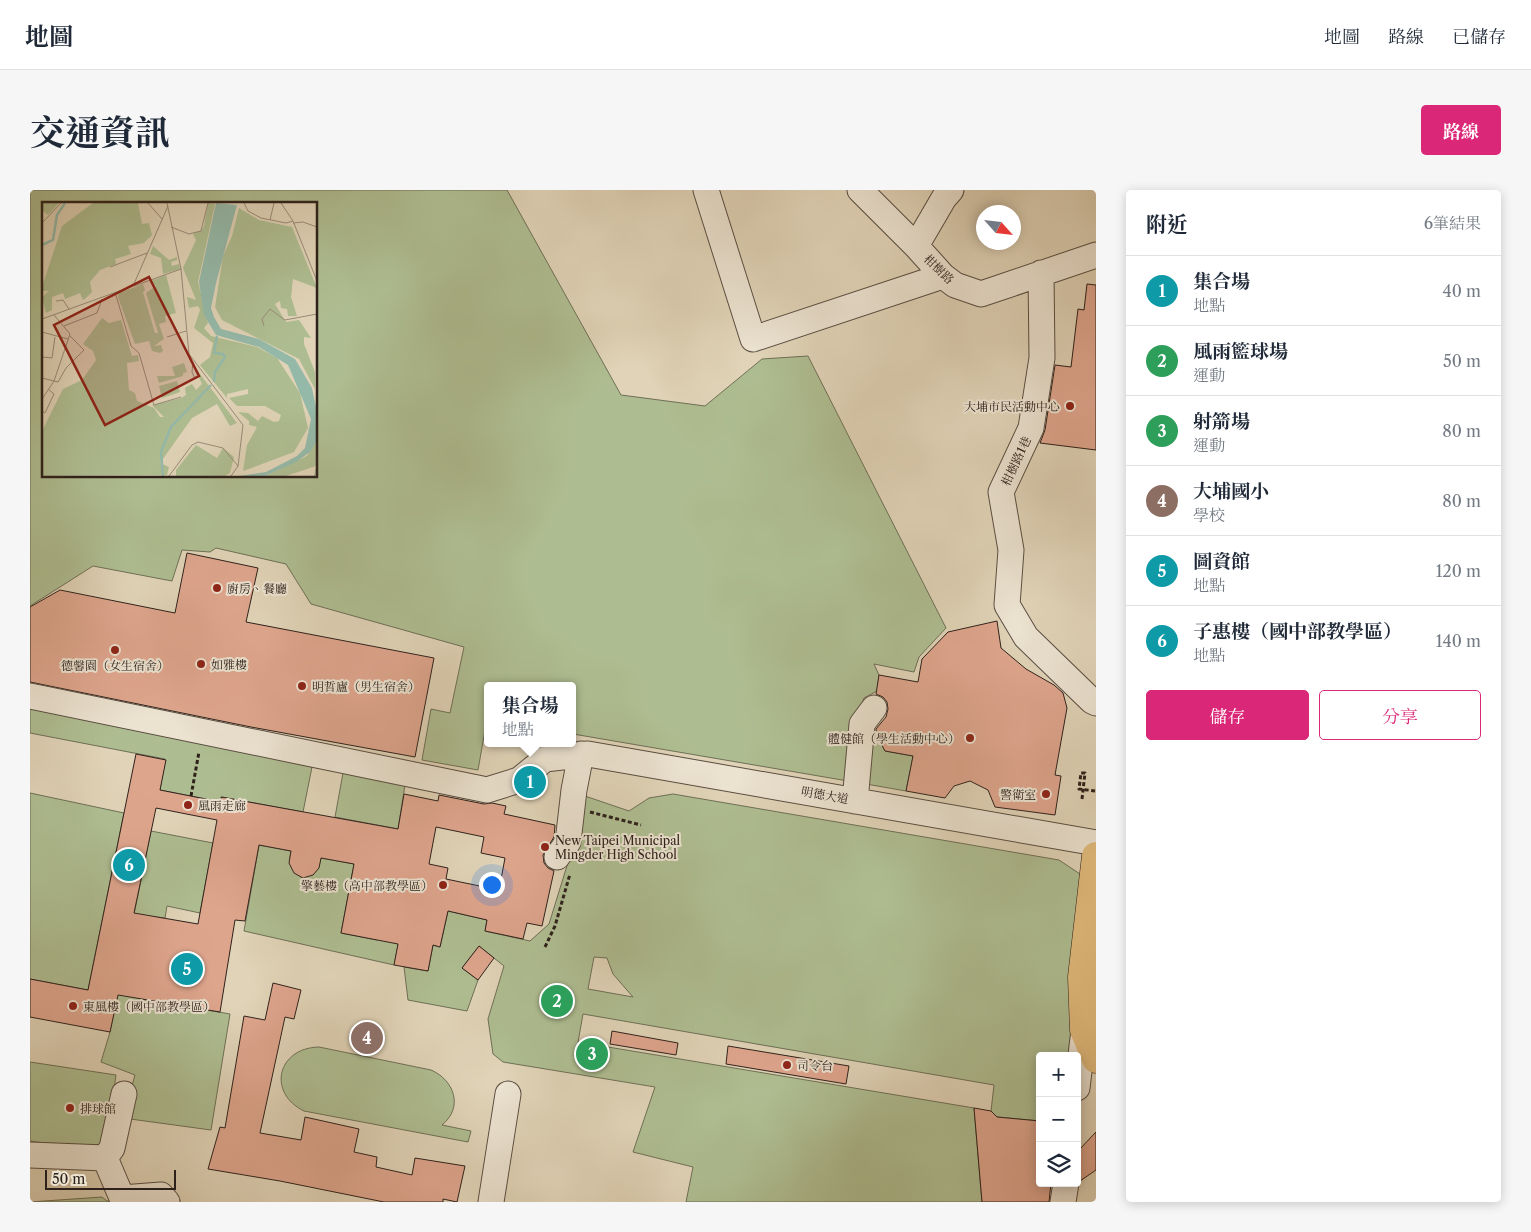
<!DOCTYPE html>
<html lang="zh-TW">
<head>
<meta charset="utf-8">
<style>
  body { margin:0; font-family:"Libre Caslon Text","Noto Serif TC",serif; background:#f6f6f7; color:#1f2937 }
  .controls { position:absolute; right:15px; bottom:15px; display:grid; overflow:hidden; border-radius:5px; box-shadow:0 2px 12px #0003 }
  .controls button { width:45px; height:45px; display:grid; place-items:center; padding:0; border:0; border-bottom:1px solid #e0e1e3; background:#fff; color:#1f2937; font:25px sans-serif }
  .compass { position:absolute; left:946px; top:15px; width:45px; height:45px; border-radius:50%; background:#fff; box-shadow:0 2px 12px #0003; rotate:117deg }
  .scale { position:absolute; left:15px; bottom:12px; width:131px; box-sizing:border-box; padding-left:5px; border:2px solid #2e211b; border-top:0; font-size:14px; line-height:18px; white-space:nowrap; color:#2e211b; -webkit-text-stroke:4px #ebe2d0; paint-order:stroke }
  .you { position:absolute; left:461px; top:694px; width:18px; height:18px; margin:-12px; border:4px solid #fff; border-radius:50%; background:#1a73e8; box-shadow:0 0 0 8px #1a73e833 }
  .badge { display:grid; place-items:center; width:32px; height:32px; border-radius:50%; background:#db2777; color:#fff; font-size:16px; font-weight:700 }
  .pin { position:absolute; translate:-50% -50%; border:2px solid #fff; box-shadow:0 1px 5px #0006 }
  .popup { position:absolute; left:454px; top:492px; width:92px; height:65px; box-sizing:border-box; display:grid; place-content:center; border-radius:5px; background:#fff; filter:drop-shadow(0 1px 4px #0005); font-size:16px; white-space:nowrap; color:#747a83 }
  .popup b { font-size:19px; color:#1f2937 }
  .popup::after { content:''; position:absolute; left:50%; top:100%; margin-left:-10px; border:10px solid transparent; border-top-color:#fff }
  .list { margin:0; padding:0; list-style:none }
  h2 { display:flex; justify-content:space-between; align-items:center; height:65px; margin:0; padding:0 20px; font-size:21px }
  h2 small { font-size:16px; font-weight:400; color:#747a83 }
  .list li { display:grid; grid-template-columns:32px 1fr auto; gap:15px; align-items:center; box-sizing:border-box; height:70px; padding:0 20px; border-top:1px solid #e0e1e3 }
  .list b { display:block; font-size:19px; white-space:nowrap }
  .list p { margin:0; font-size:16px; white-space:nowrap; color:#747a83 }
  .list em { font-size:16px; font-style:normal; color:#747a83 }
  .actions { display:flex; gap:10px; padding:15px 20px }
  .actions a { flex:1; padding:11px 0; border:1px solid #db2777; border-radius:5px; text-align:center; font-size:18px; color:#db2777 }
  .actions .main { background:#db2777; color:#fff }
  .icon { flex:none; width:28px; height:28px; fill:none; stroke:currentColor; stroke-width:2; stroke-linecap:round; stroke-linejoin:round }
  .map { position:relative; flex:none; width:1066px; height:1012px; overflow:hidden; border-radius:5px }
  header { display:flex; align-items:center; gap:30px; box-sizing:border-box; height:70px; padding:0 25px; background:#fff; border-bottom:1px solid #e0e1e3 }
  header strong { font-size:24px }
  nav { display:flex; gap:28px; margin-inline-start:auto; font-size:18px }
  .intro { display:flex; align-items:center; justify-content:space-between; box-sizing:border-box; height:120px; padding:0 30px }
  h1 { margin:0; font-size:35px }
  .button { padding:12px 22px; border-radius:5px; background:#db2777; color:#fff; font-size:18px; font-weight:700 }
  main { display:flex; gap:30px; padding:0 30px }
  aside { flex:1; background:#fff; border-radius:5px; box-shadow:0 2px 12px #0003 }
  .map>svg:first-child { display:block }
  .green { fill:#aebd91; stroke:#6e6f56; fill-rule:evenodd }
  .building { fill:#dea58d; stroke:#2e211b; fill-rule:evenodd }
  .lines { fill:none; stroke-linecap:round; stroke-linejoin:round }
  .minor-casing { stroke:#5a4e42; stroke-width:27 }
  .major-casing { stroke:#2e211b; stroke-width:29 }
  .path { stroke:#2e211b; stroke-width:3; stroke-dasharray:4 2.5; stroke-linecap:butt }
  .minor { stroke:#ebe2d0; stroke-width:25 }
  .major { stroke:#e0ba7c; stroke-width:28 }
  .poi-dot { fill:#8f2418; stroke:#ebe2d0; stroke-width:2 }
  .labels { text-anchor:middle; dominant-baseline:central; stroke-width:4; stroke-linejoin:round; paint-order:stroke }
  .street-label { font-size:12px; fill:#2e211b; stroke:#ebe2d0 }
  .poi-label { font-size:12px; fill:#2e211b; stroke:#ebe2d0; text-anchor:start }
  .inset-river { fill:none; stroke:#95b9a9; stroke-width:2.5 }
  .inset-road { fill:none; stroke:#998c79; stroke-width:1 }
  .view { fill:#8f2418; fill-opacity:0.15; stroke:#8f2418; stroke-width:2.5 }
  .inset-edge { fill:none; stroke:#2e211b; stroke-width:2.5 }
</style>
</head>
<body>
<header>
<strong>地圖</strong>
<nav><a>地圖</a><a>路線</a><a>已儲存</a></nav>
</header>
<div class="intro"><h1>交通資訊</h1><a class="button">路線</a></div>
<main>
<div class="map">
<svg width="1066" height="1012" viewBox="0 0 1066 1012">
  <rect width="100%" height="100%" fill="#e0d3b7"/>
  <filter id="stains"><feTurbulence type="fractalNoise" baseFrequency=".004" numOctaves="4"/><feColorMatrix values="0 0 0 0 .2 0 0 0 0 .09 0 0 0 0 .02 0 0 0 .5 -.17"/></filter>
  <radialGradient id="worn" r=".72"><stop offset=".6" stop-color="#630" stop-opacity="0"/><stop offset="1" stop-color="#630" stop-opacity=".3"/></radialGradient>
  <!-- green -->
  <path class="green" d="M 0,0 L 477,0 L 591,205 L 675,216 L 732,169 L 778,166 L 916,438 L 889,467 L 884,482 L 844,474 L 849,485 L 847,501 L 834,508 L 825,533 L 818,591 L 543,544 L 542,496 L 458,496 L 457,529 L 448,580 L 392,570 L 401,519 L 420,523 L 434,457 L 281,414 L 256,374 L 186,358 L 180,362 L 152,360 L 142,391 L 63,376 L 0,416 ZM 14,14 L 286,14 L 286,286 L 14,286 Z
    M 0,513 L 282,577 L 273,622 L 192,607 L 191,612 L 130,600 L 135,569 L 0,543 Z
    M 841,535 L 855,561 L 883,566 L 876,601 L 836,594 Z
    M 313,583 L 375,595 L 368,639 L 305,627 Z
    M 0,603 L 94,623 L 58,800 L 0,789 Z
    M 643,604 L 1029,670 L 1056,688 L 1042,866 L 1010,866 L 1010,931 L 967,927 L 961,921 L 964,895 L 553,824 L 548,852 L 944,918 L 952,1012 L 656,1012 L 663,977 L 603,962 L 625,897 L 473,872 L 463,864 L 458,829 L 474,776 L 449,756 L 432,778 L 448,790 L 437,821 L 378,810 L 374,777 L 398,781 L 403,755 L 410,757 L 418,721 L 457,730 L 455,741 L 500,751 L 519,734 L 548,640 L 552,605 L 599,621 L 619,608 ZM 564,767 L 577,768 L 583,784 L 603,807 L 558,799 Z
    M 121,641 L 183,653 L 170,723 L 137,716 L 135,728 L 125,727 L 111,809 L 200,824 L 181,940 L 93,928 L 105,885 L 71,872 L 80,842 Z
    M 229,655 L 261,661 C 258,675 261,681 273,688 C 285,684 289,680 291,668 L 324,674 L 311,743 L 347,750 L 381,691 L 364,775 L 214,741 Z
    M 289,857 L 401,880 C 424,890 434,917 412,935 L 441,941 L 438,952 L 274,921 C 237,903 247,858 289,857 Z
    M 0,872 L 86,885 L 75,962 L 0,951 Z
    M 72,1007 L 77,1011 L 111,1008 L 102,1012 L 0,1012 Z"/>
  <!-- building -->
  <path class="building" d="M 1057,94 L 1066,95 L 1066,260 L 1010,253 L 1015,240 L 1025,175 L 1041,177 L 1048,119 L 1054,120 Z
    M 157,363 L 228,378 L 216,432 L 404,468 L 385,567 L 221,537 L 0,492 L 0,417 L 30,400 L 145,423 Z
    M 967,431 L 971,458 L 996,479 L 1024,495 L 1033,503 L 1037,518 L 1025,585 L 1031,586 L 1025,625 L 965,617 L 958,600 L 940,591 L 924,596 L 915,608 L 876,601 L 883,566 L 855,561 L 846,544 L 846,539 L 856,527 L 858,519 L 857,512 L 853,507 L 846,504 L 849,485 L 888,492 L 892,469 L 918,442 Z
    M 106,564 L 136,570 L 130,600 L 191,612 L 191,607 L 368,639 L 374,604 L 408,611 L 409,605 L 454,614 L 462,613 L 476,616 L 474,624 L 525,635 L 524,647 L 513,665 L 514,673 L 518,678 L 524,681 L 512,736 L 497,733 L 493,749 L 455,741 L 457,730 L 418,721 L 410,757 L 403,755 L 398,781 L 364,775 L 368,754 L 311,743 L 324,674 L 291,668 L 289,678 L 283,685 L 273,688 L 264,683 L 259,673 L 261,661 L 229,655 L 215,731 L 205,730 L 190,822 L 88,805 L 80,842 L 0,827 L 0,789 L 58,800 ZM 126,618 L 187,630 L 168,734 L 104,723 ZM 406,637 L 454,647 L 451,663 L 475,668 L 469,700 L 416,689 L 418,678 L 399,674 Z
    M 449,756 L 464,768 L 448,790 L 432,778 Z
    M 243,793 L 271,800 L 264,829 L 255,827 L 230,943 L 271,950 L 275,927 L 329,939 L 324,962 L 347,967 L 346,977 L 382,985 L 385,968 L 435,976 L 427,1012 L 413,1009 L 413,1012 L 354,1012 L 250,991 L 178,979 L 190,937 L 195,938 L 214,826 L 235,830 Z
    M 582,841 L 648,853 L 646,865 L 580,854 Z
    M 698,856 L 819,876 L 816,894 L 696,874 Z
    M 944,918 L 961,921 L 967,927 L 1010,931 L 1010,993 L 1021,993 L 1019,1012 L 952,1012 Z
    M 1066,942 L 1066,980 L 1050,991 L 1047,985 L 1047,962 Z"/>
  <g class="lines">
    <defs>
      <path id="minor" d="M 676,0 L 723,149 L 913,86
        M 830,0 L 886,56 L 913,86 L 925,95 L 951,104 L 1066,65
        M 886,56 L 914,8 L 921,0
        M 1011,83 L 1012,168 L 1001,238 L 971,302 L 981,360 L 977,415 L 996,447 L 1062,511 L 1066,513
        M 0,506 L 457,600 L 489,590 L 515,569 L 558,564 L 1066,653
        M 825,611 L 832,534 L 844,518
        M 527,667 L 538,652 L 544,600 L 551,564
        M 1047,898 L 1054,840 L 1059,839
        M 0,965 L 75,968 L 92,1008 L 131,1005 L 137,1012
        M 75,968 L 82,958 L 94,904
        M 461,1012 L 478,904
        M 1033,1012 L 1036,993"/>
      <path id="major" d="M 1066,666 L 1052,787 L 1054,840 L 1066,869"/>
    </defs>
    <!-- minor casing -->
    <use href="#minor" class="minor-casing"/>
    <!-- major casing -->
    <use href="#major" class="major-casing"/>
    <!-- path -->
    <path class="path" d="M 161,606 L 169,562
      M 1052,609 L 1055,583 L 1051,583 L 1049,599 L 1066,601
      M 560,622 L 611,635
      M 515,757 L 525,736 L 540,684"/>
    <!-- minor -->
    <use href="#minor" class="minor"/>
    <!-- major -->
    <use href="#major" class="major"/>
  </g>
  <!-- markers -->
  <g class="poi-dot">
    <circle cx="1040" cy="216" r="5"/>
    <circle cx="187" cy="398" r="5"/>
    <circle cx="85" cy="460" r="5"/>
    <circle cx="171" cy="474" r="5"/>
    <circle cx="272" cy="496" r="5"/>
    <circle cx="940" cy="548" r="5"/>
    <circle cx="1016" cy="604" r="5"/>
    <circle cx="158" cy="615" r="5"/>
    <circle cx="515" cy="657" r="5"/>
    <circle cx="413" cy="695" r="5"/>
    <circle cx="43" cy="816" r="5"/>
    <circle cx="757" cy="875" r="5"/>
    <circle cx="40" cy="918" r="5"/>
  </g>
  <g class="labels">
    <!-- street labels -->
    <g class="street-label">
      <text transform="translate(909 79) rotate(44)">柑樹路</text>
      <text transform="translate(986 271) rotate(-65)">柑樹路1巷</text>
      <text transform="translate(795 605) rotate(10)">明德大道</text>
    </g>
    <!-- poi labels -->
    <g class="poi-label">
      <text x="1030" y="216" text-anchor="end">大埔市民活動中心</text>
      <text x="197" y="398">廚房、餐廳</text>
      <text x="181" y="474">如雅樓</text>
      <text x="85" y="475" text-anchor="middle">德馨園（女生宿舍）</text>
      <text x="282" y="496">明哲廬（男生宿舍）</text>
      <text x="930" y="548" text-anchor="end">體健館（學生活動中心）</text>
      <text x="1006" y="604" text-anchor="end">警衛室</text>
      <text x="168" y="615">風雨走廊</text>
      <text x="525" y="650">New Taipei Municipal<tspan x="525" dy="14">Mingder High School</tspan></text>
      <text x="403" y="695" text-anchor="end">擎藝樓（高中部教學區）</text>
      <text x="53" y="816">東風樓（國中部教學區）</text>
      <text x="767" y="875">司令台</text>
      <text x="50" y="918">排球館</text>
    </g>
  </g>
  <!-- overview -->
  <g transform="translate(12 12)">
    <rect width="275" height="275" fill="#e0d3b7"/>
    <path d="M 0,1 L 17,1 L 6,13 L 0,8 ZM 51,1 L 96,1 L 100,22 L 107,21 L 110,33 L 102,41 L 86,44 L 89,52 L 73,57 L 74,62 L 58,68 L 48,80 L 50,90 L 45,95 L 41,98 L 38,91 L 23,97 L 21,91 L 10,95 L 10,108 L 4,111 L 0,95 L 7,89 L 0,89 L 0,85 L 20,24 ZM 166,1 L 173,2 L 156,80 L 166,121 L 162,126 L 169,134 L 215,145 L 235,156 L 258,191 L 266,226 L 252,250 L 201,269 L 205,243 L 215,225 L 207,223 L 207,219 L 196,210 L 206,211 L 216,219 L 220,214 L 232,220 L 237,219 L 239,213 L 223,204 L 195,204 L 187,196 L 206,192 L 206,187 L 185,192 L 185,196 L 158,163 L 168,155 L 171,141 L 152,126 L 158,108 L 156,104 L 147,106 L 145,95 L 154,98 L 141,66 L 154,38 L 151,32 L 160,28 L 162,24 ZM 197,6 L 217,18 L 250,25 L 275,86 L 251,77 L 249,95 L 255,114 L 246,114 L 245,107 L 239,106 L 238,99 L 233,102 L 244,120 L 257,118 L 269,136 L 262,135 L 262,142 L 273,170 L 273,187 L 257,157 L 180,118 L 173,105 L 181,54 L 190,34 ZM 111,44 L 127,58 L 135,55 L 135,58 L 129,60 L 130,64 L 137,62 L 138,67 L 121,72 L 119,56 L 108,52 ZM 124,73 L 134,111 L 123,114 L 124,120 L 117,122 L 122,137 L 112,144 L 119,143 L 121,149 L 118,151 L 110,149 L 107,139 L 93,142 L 76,95 L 77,91 L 101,82 L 103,88 L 101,90 L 113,131 L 116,131 L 104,91 L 114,84 L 109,79 ZM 60,116 L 67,121 L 79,118 L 90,154 L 96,153 L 97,159 L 85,161 L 87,188 L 93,191 L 95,199 L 112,206 L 118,215 L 122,215 L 110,203 L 139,196 L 144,193 L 143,186 L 150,182 L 154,188 L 160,182 L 152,164 L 195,221 L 188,224 L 175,202 L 150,216 L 118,261 L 127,265 L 125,273 L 0,274 L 0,229 L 21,187 L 40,178 L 54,158 L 51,149 L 41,142 ZM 142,161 L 145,170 L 141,171 L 141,174 L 117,181 L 115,174 L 133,174 L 130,165 ZM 135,179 L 138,190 L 120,196 L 117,184 ZM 275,239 L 275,274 L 272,274 L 274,264 L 244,274 L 223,274 L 265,254 ZM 154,243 L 175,256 L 181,246 L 192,255 L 188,271 L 183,274 L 134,274 L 134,268 Z" fill="#aebd91"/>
    <path d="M 174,1 L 195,3 L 174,81 L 169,106 L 172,115 L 179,127 L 217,137 L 253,157 L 270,186 L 275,210 L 275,239 L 268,250 L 254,260 L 223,274 L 197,274 L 224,270 L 255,254 L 263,246 L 269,217 L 246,163 L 217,145 L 174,133 L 162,113 L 157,80 Z" fill="#95b9a9"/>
    <path class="inset-river" d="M 0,43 L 11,38 L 15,13 L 23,1M 172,180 L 173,170 L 183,155 L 181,152 L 172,151 L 175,134M 121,274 L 119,250 L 129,225 L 169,183"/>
    <path class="inset-road" d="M 106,1 L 120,17M 125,1 L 139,67 L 147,152 L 201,223 L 196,264 L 189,274M 202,1 L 206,9 L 219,16 L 244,21 L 251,19M 239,1 L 251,19 L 275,79M 228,18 L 232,1M 0,21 L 19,1M 251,21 L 261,20 L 275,25M 129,25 L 147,32 L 159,29 L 166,1M 68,65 L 105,51M 92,84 L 139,67M 73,90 L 89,144 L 97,151 L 112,203 L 139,195M 14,99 L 21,98 L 27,107M 0,117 L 91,84 L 126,4M 22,124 L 55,111 L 60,97M 222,124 L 220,117 L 228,107 L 243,118 L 275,112M 0,130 L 26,137M 125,135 L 144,129M 0,155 L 10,156 L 13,135M 151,160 L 150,170 L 153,177M 0,176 L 16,180 L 24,166 L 42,148 L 27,133M 0,197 L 12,179 L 28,132 L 12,113M 0,209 L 3,211 L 12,192 L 6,187M 127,274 L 150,243 L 156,240 L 181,246 L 196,264"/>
    <path class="view" d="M 107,75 L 157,174 L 63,223 L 12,123 Z"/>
    <rect width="275" height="275" class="inset-edge"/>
  </g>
  <rect width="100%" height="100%" filter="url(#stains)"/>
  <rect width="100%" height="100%" fill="url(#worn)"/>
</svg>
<div class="controls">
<button>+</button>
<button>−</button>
<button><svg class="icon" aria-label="layers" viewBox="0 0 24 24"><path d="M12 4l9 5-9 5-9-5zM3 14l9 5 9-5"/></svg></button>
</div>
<svg class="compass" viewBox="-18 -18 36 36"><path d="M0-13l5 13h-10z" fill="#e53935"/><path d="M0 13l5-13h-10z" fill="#747a83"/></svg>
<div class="scale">50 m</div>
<div class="you"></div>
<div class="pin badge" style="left:500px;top:592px;background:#0f9aa8">1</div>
<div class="popup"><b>集合場</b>地點</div>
<div class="pin badge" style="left:527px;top:811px;background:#2e9e5b">2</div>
<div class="pin badge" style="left:562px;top:864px;background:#2e9e5b">3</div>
<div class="pin badge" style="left:337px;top:848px;background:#8d6e63">4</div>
<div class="pin badge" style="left:157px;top:779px;background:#0f9aa8">5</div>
<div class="pin badge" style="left:99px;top:675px;background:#0f9aa8">6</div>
</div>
<aside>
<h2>附近<small>6筆結果</small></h2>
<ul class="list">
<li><span class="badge" style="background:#0f9aa8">1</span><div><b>集合場</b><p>地點</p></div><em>40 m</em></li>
<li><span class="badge" style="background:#2e9e5b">2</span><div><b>風雨籃球場</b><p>運動</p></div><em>50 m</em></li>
<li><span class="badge" style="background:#2e9e5b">3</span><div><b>射箭場</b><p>運動</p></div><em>80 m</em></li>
<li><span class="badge" style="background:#8d6e63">4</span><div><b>大埔國小</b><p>學校</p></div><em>80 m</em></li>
<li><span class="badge" style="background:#0f9aa8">5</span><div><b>圖資館</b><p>地點</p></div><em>120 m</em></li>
<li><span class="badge" style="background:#0f9aa8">6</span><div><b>子惠樓（國中部教學區）</b><p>地點</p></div><em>140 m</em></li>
</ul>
<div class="actions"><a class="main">儲存</a><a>分享</a></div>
</aside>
</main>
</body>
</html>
